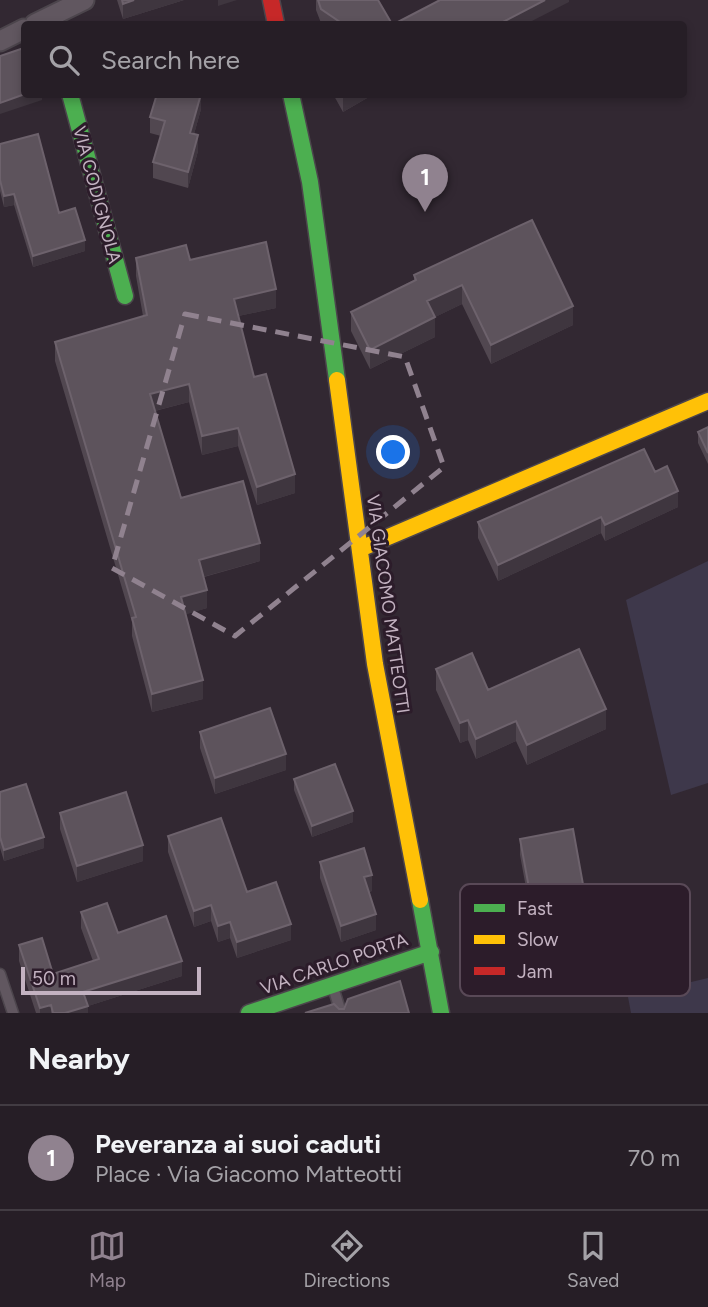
<!DOCTYPE html>
<html lang="en">
<head>
<meta charset="utf-8">
<style>
  body { margin:0; font-family:Figtree,sans-serif; background:#322b32; color:#f1f3f6 }
  .scale { position:absolute; left:21px; bottom:18px; width:180px; box-sizing:border-box; padding-left:7px; border:4px solid #c3b2c1; border-top:0; font-size:19px; line-height:24px; white-space:nowrap; color:#c3b2c1; -webkit-text-stroke:5px #2c1c2a; paint-order:stroke }
  .you { position:absolute; left:394px; top:453px; width:24px; height:24px; margin:-18px; border:5px solid #fff; border-radius:50%; background:#1a73e8; box-shadow:0 0 0 10px #1a73e833 }
  .badge { display:grid; place-items:center; width:46px; height:46px; border-radius:50%; background:#90828f; color:#fff; font-size:23px; font-weight:700 }
  .pin { position:absolute; translate:-50% -58px; filter:drop-shadow(0 2px 4px #0008) }
  .pin::after { content:''; position:absolute; top:37px; width:24px; height:21px; background:inherit; clip-path:polygon(0 0,100% 0,50% 100%) }
  .list { margin:0; padding:0; list-style:none }
  h2 { display:flex; justify-content:space-between; align-items:center; height:91px; margin:0; padding:0 28px; font-size:30px }
  h2 small { font-size:23px; font-weight:400; color:#a4a2a7 }
  .list li { display:grid; grid-template-columns:46px 1fr auto; gap:21px; align-items:center; box-sizing:border-box; height:105px; padding:0 28px; border-top:2px solid #423c43 }
  .list b { display:block; font-size:26px; white-space:nowrap }
  .list p { margin:0; font-size:23px; white-space:nowrap; color:#a4a2a7 }
  .list em { font-size:23px; font-style:normal; color:#a4a2a7 }
  .icon { flex:none; width:38px; height:38px; fill:none; stroke:currentColor; stroke-width:2; stroke-linecap:round; stroke-linejoin:round }
  .map { position:relative; flex:none; width:708px; height:1013px; overflow:hidden }
  .search { position:absolute; background:#261e26; box-shadow:0 4px 10px #0003; left:21px; right:21px; top:21px; height:77px; display:flex; align-items:center; gap:18px; box-sizing:border-box; padding:0 24px; border-radius:7px; color:#a4a2a7; font-size:26px }
  .sheet { height:196px; background:#261e26 }
  nav { display:flex; justify-content:space-around; align-items:center; box-sizing:border-box; height:98px; border-top:2px solid #423c43; background:#261e26; font-size:19px; color:#a4a2a7 }
  nav a { display:grid; justify-items:center; gap:4px }
  nav .on { color:#90828f }
  .map>svg:first-child { display:block }
  .green { fill:#3e384b }
  .lines { fill:none; stroke-linecap:round; stroke-linejoin:round }
  .lane-casing { stroke:#4c454c; stroke-width:13 }
  .street-casing { stroke:#4c454c; stroke-width:23 }
  .fast-casing { stroke:#4c454c; stroke-width:19 }
  .slow-casing { stroke:#4c454c; stroke-width:19 }
  .jam-casing { stroke:#4c454c; stroke-width:19 }
  .lane { stroke:#615760; stroke-width:10 }
  .street { stroke:#615760; stroke-width:19 }
  .fast { stroke:#4caf50; stroke-width:16 }
  .slow { stroke:#ffc107; stroke-width:16 }
  .jam { stroke:#c62828; stroke-width:16 }
  .wall { fill:#514750 }
  .shaded-wall { fill:#3f363f }
  .building { fill:#5d535c; stroke:#6d626c; stroke-width:2 }
  .marked { fill:none; stroke:#90828f; stroke-width:5; stroke-dasharray:14 9; stroke-linejoin:round }
  .labels { text-anchor:middle; dominant-baseline:central; stroke-width:6; stroke-linejoin:round; paint-order:stroke }
  .street-label { font-size:18px; fill:#c3b2c1; stroke:#2c1c2a }
  .key { fill:#2c1c2a; stroke:#594957; stroke-width:2 }
  .key-label { font-size:19px; fill:#c3b2c1 }
</style>
</head>
<body>
<div class="map">
<svg width="708" height="1013" viewBox="0 0 708 1013">
  <rect width="100%" height="100%" fill="#322832"/>
  <!-- green -->
  <path class="green" d="M 708,561 L 708,783 L 671,795 L 626,600 Z
    M 708,978 L 708,1013 L 631,1013 L 628,997 Z"/>
  <g class="lines">
    <defs>
      <path id="lane" d="M 0,974 L 13,1013
        M 333,987 L 341,1013"/>
      <path id="street" d="M 35,24 L 84,0
        M 0,41 L 24,29"/>
      <path id="fast" d="M 70,94 L 125,296
        M 291,94 L 310,182 L 337,380
        M 420,900 L 441,1013
        M 249,1013 L 431,952"/>
      <path id="slow" d="M 337,380 L 375,664 L 420,900
        M 360,549 L 708,401"/>
      <path id="jam" d="M 271,0 L 276,24"/>
    </defs>
    <!-- lane casing -->
    <use href="#lane" class="lane-casing"/>
    <!-- street casing -->
    <use href="#street" class="street-casing"/>
    <!-- fast casing -->
    <use href="#fast" class="fast-casing"/>
    <!-- slow casing -->
    <use href="#slow" class="slow-casing"/>
    <!-- jam casing -->
    <use href="#jam" class="jam-casing"/>
    <!-- lane -->
    <use href="#lane" class="lane"/>
    <!-- street -->
    <use href="#street" class="street"/>
    <!-- fast -->
    <use href="#fast" class="fast"/>
    <!-- slow -->
    <use href="#slow" class="slow"/>
    <!-- jam -->
    <use href="#jam" class="jam"/>
  </g>
  <!-- wall -->
  <path class="wall" d="M 117,0 L 184,0 L 123,19 Z
    M 316,0 L 378,0 L 392,24 L 323,24 L 321,23 L 316,10 Z
    M 333,94 L 374,94 L 343,112 Z
    M 201,109 L 194,134 L 198,151 L 188,188 L 153,178 L 153,162 L 161,136 L 150,133 L 150,117 Z
    M 0,144 L 59,213 L 85,251 L 33,267 L 14,205 L 4,207 L 0,191 Z
    M 532,220 L 573,325 L 491,364 L 462,304 L 435,317 L 435,337 L 370,369 L 351,331 L 351,312 L 414,280 L 414,275 Z
    M 136,258 L 190,260 L 276,308 L 238,316 L 254,377 L 295,493 L 257,505 L 238,446 L 202,455 L 189,402 L 155,411 L 181,498 L 260,561 L 204,577 L 207,608 L 186,614 L 203,699 L 152,712 L 132,636 L 132,622 L 55,361 L 55,342 L 143,316 L 136,276 Z
    M 708,427 L 708,464 L 698,443 L 698,432 Z
    M 655,472 L 678,507 L 605,541 L 601,533 L 498,581 L 478,538 L 478,522 Z
    M 436,669 L 488,690 L 606,729 L 527,765 L 516,741 L 476,759 L 468,740 L 460,743 L 436,690 Z
    M 200,732 L 286,770 L 215,794 L 200,748 Z
    M 294,779 L 353,822 L 312,837 L 294,790 Z
    M 0,792 L 44,848 L 4,861 L 0,848 Z
    M 60,813 L 143,861 L 77,882 L 60,829 Z
    M 168,836 L 247,892 L 291,940 L 237,958 L 230,938 L 218,942 L 211,921 L 194,927 L 168,852 Z
    M 520,839 L 584,890 L 584,906 L 541,914 L 529,904 L 520,855 Z
    M 320,862 L 372,891 L 369,892 L 376,930 L 341,942 L 320,878 Z
    M 81,912 L 118,933 L 182,976 L 88,1006 L 88,1013 L 36,1013 L 19,961 L 19,945 L 53,974 L 93,961 L 81,928 Z"/>
  <!-- shaded-wall -->
  <path class="shaded-wall" d="M 134,0 L 184,0 L 123,19 L 123,4 Z
    M 218,0 L 237,0 L 218,6 Z
    M 545,0 L 569,0 L 569,2 L 526,24 L 499,24 Z
    M 25,94 L 42,94 L 42,100 L 0,114 L 0,103 Z
    M 201,94 L 201,109 L 190,149 L 190,133 Z
    M 348,94 L 374,94 L 343,112 L 343,97 Z
    M 198,135 L 198,151 L 188,188 L 188,172 Z
    M 14,194 L 14,205 L 4,207 L 4,196 Z
    M 85,240 L 85,251 L 33,267 L 33,256 Z
    M 462,285 L 462,304 L 427,321 L 427,301 Z
    M 276,289 L 276,308 L 234,317 L 234,299 Z
    M 573,306 L 573,325 L 491,364 L 491,345 Z
    M 435,317 L 435,337 L 370,369 L 370,350 Z
    M 189,384 L 189,402 L 150,412 L 150,394 Z
    M 238,428 L 238,446 L 202,455 L 202,436 Z
    M 295,474 L 295,493 L 257,505 L 257,487 Z
    M 678,491 L 678,507 L 605,541 L 605,525 Z
    M 601,517 L 601,533 L 498,581 L 498,565 Z
    M 260,543 L 260,561 L 199,578 L 199,560 Z
    M 207,590 L 207,608 L 181,616 L 181,597 Z
    M 203,680 L 203,699 L 152,712 L 152,694 Z
    M 606,709 L 606,729 L 527,765 L 527,745 Z
    M 468,720 L 468,740 L 460,743 L 460,723 Z
    M 516,721 L 516,741 L 476,759 L 476,739 Z
    M 286,754 L 286,770 L 215,794 L 215,778 Z
    M 353,811 L 353,822 L 312,837 L 312,826 Z
    M 44,837 L 44,848 L 4,861 L 4,850 Z
    M 143,845 L 143,861 L 77,882 L 77,866 Z
    M 372,875 L 372,891 L 364,893 L 364,877 Z
    M 211,905 L 211,921 L 194,927 L 194,911 Z
    M 376,914 L 376,930 L 341,942 L 341,926 Z
    M 230,922 L 230,938 L 218,942 L 218,926 Z
    M 291,924 L 291,940 L 237,958 L 237,942 Z
    M 182,961 L 182,976 L 88,1006 L 88,1013 L 65,1013 L 83,992 Z
    M 51,1005 L 51,1013 L 40,1013 L 40,1008 Z"/>
  <!-- building -->
  <path class="building" d="M 122,0 L 134,0 L 123,4 Z
    M 318,0 L 378,0 L 392,24 L 343,24 L 321,9 Z
    M 440,0 L 545,0 L 499,24 L 394,24 Z
    M 24,48 L 24,94 L 25,94 L 0,103 L 0,56 Z
    M 157,94 L 201,94 L 190,133 L 198,135 L 188,172 L 153,162 L 165,121 L 150,117 Z
    M 38,134 L 59,213 L 75,208 L 85,240 L 33,256 L 14,194 L 4,196 L 0,180 L 0,144 Z
    M 532,220 L 573,306 L 491,345 L 462,285 L 427,301 L 435,317 L 370,350 L 351,312 L 416,280 L 414,275 Z
    M 266,242 L 276,289 L 234,299 L 254,377 L 266,374 L 295,474 L 257,487 L 238,428 L 202,436 L 189,384 L 150,394 L 181,498 L 243,481 L 260,543 L 199,560 L 207,590 L 181,597 L 203,680 L 152,694 L 132,618 L 136,617 L 55,342 L 147,315 L 136,258 L 186,245 L 190,260 Z
    M 708,427 L 708,453 L 698,432 Z
    M 644,449 L 655,472 L 667,466 L 678,491 L 605,525 L 601,517 L 498,565 L 478,522 Z
    M 579,649 L 606,709 L 527,745 L 516,721 L 476,739 L 468,720 L 460,723 L 436,669 L 472,653 L 488,690 Z
    M 270,708 L 286,754 L 215,778 L 200,732 Z
    M 335,764 L 353,811 L 312,826 L 294,779 Z
    M 26,784 L 44,837 L 4,850 L 0,837 L 0,792 Z
    M 126,792 L 143,845 L 77,866 L 60,813 Z
    M 221,818 L 247,892 L 276,882 L 291,924 L 237,942 L 230,922 L 218,926 L 211,905 L 194,911 L 168,836 Z
    M 573,829 L 584,890 L 541,898 L 529,888 L 520,839 Z
    M 364,848 L 372,875 L 364,877 L 376,914 L 341,926 L 320,862 Z
    M 107,903 L 118,933 L 166,916 L 182,961 L 83,992 L 88,1006 L 65,1013 L 53,1013 L 51,1005 L 40,1008 L 19,945 L 42,938 L 53,974 L 99,959 L 81,912 Z
    M 400,981 L 409,1013 L 305,1013 L 334,1004 L 339,1009 L 344,1009 L 348,999 Z"/>
  <!-- marked area -->
  <path class="marked" d="M 185,314 L 405,357 L 444,467 L 235,636 L 112,568 Z"/>
  <g class="labels">
    <!-- street labels -->
    <g class="street-label">
      <text transform="translate(97 195) rotate(75)">VIA CODIGNOLA</text>
      <text transform="translate(388 604) rotate(82)">VIA GIACOMO MATTEOTTI</text>
      <text transform="translate(334 964) rotate(-19)">VIA CARLO PORTA</text>
    </g>
  </g>
  <!-- legend -->
  <rect x="460" y="884" width="230" height="112" rx="10" class="key"/>
  <rect x="474" y="904" width="31" height="8" fill="#4caf50"/>
  <rect x="474" y="935" width="31" height="9" fill="#ffc107"/>
  <rect x="474" y="967" width="31" height="8" fill="#c62828"/>
  <g class="key-label">
    <text x="517" y="915">Fast</text>
    <text x="517" y="946">Slow</text>
    <text x="517" y="978">Jam</text>
  </g>
</svg>
<div class="scale">50 m</div>
<div class="you"></div>
<div class="pin badge" style="left:425px;top:212px">1</div>
<div class="search"><svg class="icon" aria-label="search" viewBox="0 0 24 24"><circle cx="10" cy="10" r="6"/><path d="M15 15l6 6"/></svg>Search here</div>
</div>
<section class="sheet">
<h2>Nearby<small></small></h2>
<ul class="list">
<li><span class="badge">1</span><div><b>Peveranza ai suoi caduti</b><p>Place · Via Giacomo Matteotti</p></div><em>70 m</em></li>
</ul>
</section>
<nav>
<a class="on"><svg class="icon" aria-label="map" viewBox="0 0 24 24"><path d="M3 6l6-2 6 2 6-2v14l-6 2-6-2-6 2zM9 4v14M15 6v14"/></svg>Map</a>
<a><svg class="icon" aria-label="directions" viewBox="0 0 24 24"><path d="M12 3l9 9-9 9-9-9zM9 14v-3h6M13 9l2 2-2 2"/></svg>Directions</a>
<a><svg class="icon" aria-label="saved" viewBox="0 0 24 24"><path d="M7 4h10v16l-5-4-5 4z"/></svg>Saved</a>
</nav>
</body>
</html>
